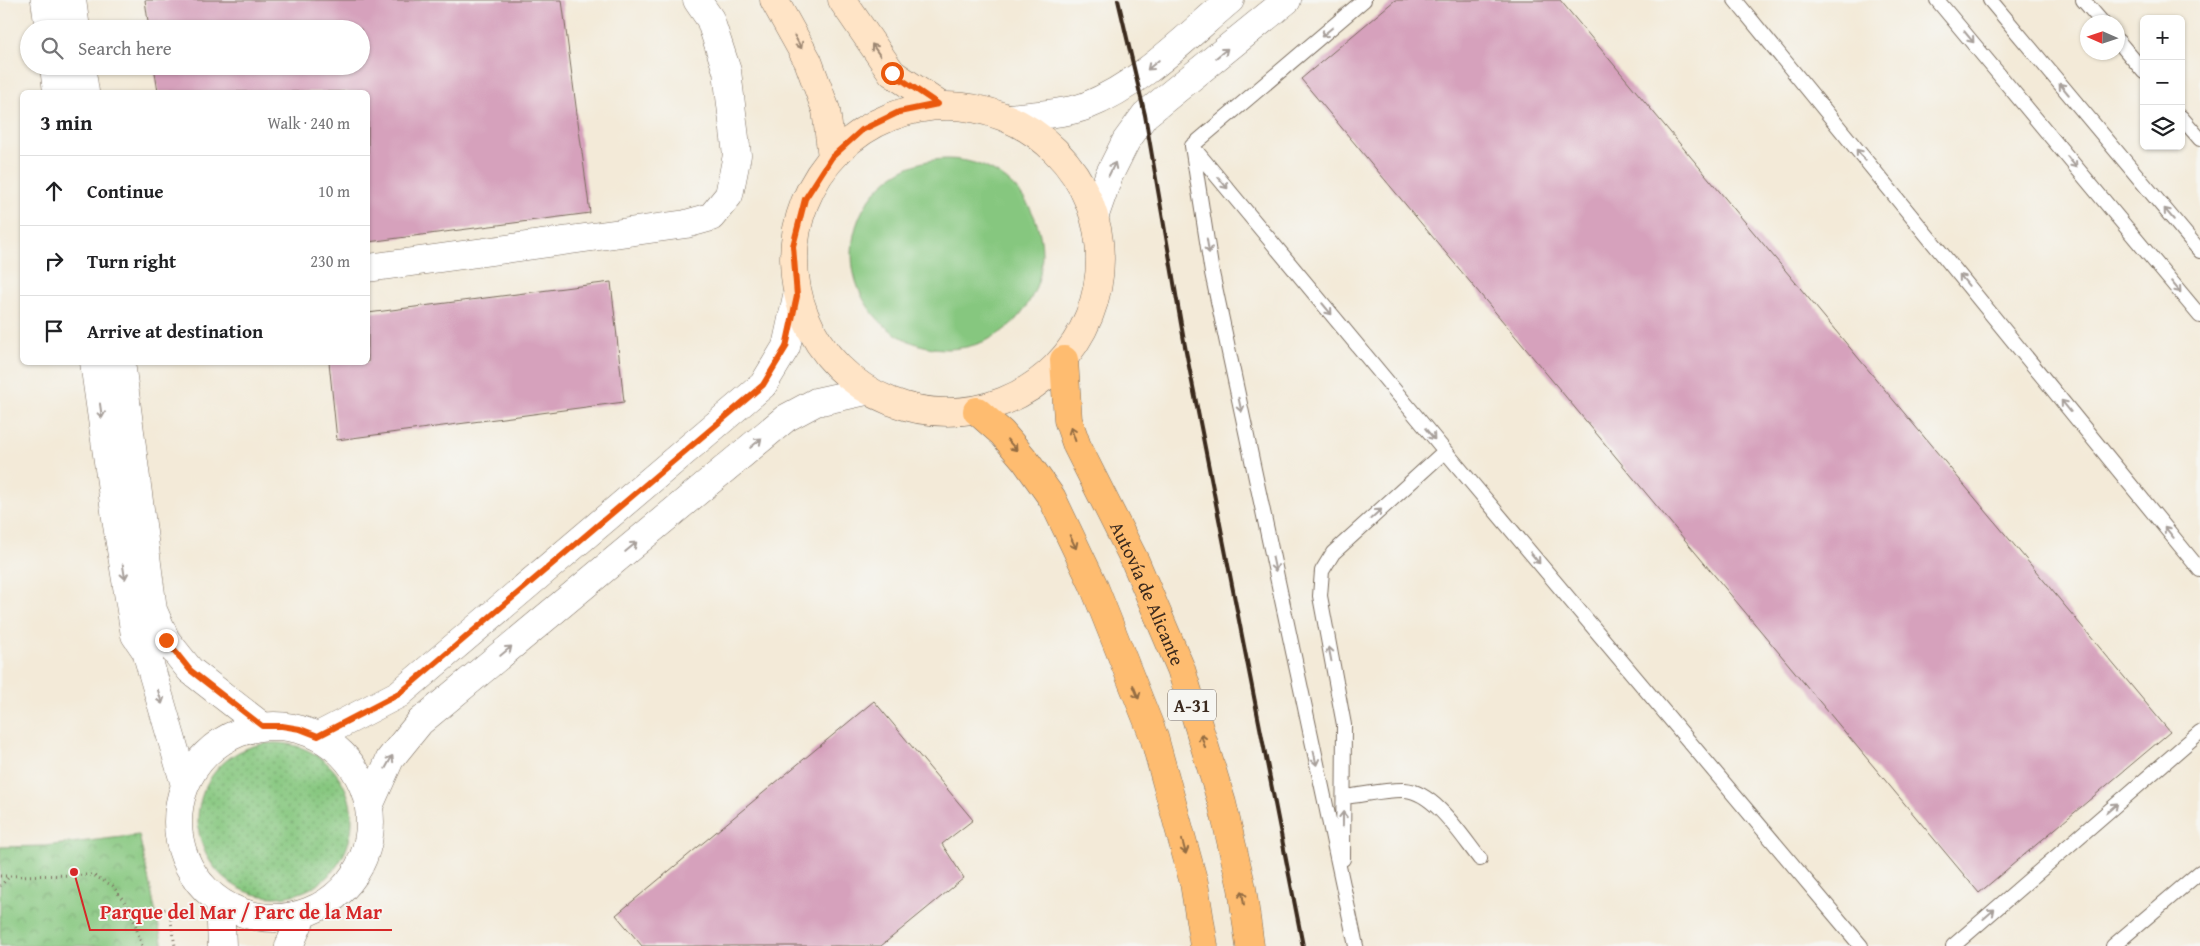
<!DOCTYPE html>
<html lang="en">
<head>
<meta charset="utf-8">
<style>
  body { margin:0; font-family:"Gentium Book Plus",serif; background:#f6f6f6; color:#202124 }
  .controls { position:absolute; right:15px; top:15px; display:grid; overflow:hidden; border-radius:8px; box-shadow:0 1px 4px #0004 }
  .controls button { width:45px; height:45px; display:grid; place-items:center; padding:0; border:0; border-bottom:1px solid #e0e0e0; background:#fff; color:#202124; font:25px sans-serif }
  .compass { position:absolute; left:2080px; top:15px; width:45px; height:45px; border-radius:50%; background:#fff; box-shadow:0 1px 4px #0004; rotate:273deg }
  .stop { position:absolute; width:15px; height:15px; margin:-11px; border:4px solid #ea580c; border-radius:50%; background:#fff }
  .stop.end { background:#ea580c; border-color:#fff; box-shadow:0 1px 5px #0008 }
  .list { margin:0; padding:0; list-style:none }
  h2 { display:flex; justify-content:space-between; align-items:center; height:65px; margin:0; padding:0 20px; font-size:21px }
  h2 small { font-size:16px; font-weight:400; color:#757577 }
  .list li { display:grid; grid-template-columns:32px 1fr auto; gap:15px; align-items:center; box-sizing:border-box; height:70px; padding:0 20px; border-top:1px solid #e0e0e0 }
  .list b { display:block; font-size:19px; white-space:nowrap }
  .list em { font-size:16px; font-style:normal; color:#757577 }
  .icon { flex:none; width:28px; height:28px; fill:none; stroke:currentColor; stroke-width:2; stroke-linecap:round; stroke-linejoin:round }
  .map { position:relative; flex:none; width:2200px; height:946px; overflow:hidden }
  .search { position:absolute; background:#fff; box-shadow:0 1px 4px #0004; left:20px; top:20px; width:350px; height:55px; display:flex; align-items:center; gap:12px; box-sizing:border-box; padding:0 18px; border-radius:28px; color:#757577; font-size:19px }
  .panel { position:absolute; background:#fff; box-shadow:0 1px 4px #0004; left:20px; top:90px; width:350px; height:275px; border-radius:8px }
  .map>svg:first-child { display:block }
  .grass { fill:url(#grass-dots); stroke:#60784e }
  .park { fill:url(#park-crowns); stroke:#60784e }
  .garden { fill:#86c77f; stroke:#60784e }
  .building { fill:#d6a1bc }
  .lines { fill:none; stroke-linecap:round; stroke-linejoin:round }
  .lane-casing { stroke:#7b6d5f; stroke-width:16 }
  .street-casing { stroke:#7b6d5f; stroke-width:29 }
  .secondary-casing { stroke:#7b6d5f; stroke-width:29 }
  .highway-casing { stroke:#7b6d5f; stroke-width:29 }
  .path { stroke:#7b6d5f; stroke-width:3; stroke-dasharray:1 4; stroke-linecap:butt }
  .lane { stroke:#fff; stroke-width:14 }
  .street { stroke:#fff; stroke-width:28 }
  .secondary { stroke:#ffe4c6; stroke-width:28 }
  .highway { stroke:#febc70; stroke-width:28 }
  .rail { stroke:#3b2a1e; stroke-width:4 }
  .oneway { stroke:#a79f9a }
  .oneway2 { stroke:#9d8772 }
  .oneway3 { stroke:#936c43 }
  .route { stroke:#ea580c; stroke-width:6 }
  .labels { text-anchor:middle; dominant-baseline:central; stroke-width:4; stroke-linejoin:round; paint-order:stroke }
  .shield { fill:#f6f6f2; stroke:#73675e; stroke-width:1 }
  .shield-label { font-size:18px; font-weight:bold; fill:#3b2a1e }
  .street-label { font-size:19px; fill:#3b2a1e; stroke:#f6f6f2 }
  .leader { fill:none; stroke:#d62828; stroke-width:2 }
  .callout-dot { fill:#d62828; stroke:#f6f6f2; stroke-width:2 }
  .callout-label { font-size:20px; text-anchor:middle; font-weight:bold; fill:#d62828; stroke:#f6f6f2; stroke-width:4; stroke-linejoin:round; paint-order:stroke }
</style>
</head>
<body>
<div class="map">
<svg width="2200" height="946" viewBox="0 0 2200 946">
  <defs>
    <pattern id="grass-dots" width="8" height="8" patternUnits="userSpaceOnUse" patternTransform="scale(1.25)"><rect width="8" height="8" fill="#86c77f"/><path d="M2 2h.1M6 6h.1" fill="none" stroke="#6fa267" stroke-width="1.8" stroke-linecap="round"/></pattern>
    <pattern id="park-crowns" width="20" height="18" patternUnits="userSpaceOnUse" patternTransform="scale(1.25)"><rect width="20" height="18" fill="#86c77f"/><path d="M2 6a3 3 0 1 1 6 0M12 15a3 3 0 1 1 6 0" fill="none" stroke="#6fa267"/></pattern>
  </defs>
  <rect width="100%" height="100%" fill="#f6f6f2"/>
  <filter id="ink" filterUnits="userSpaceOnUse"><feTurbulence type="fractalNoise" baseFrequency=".02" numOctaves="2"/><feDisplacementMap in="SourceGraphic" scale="10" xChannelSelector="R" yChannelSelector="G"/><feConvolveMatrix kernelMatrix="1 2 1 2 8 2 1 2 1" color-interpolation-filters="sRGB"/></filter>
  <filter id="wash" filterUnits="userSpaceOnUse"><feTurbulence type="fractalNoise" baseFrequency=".0096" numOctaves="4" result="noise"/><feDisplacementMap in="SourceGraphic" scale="20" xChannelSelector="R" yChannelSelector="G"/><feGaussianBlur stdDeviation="1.12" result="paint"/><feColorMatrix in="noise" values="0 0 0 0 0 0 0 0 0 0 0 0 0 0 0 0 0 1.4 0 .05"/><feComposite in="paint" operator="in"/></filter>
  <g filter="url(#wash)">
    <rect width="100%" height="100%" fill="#f3ead8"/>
    <!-- grass -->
    <path class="grass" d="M198 820a77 77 0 1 1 154 0a77 77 0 1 1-154 0Z"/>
    <!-- park -->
    <path class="park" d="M 139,835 L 163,946 L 0,946 L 0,847 L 45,846 Z"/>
    <!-- garden -->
    <path class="garden" d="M852 254a95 95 0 1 1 190 0a95 95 0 1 1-190 0Z"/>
    <g id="blocks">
      <!-- building -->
      <path class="building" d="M 145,0 L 562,0 L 590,213 L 368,242 L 368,92 L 158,92 L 154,66 L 361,66 L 361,29 L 149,29 Z
        M 1395,0 L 1560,0 L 2170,732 L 1979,893 L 1301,79 Z
        M 611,282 L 624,402 L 337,440 L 329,362 L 368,362 L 368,313 Z
        M 874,701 L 973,820 L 942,844 L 964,878 L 881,946 L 642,946 L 616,915 Z"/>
    </g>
  </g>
  <g filter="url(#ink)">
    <use href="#blocks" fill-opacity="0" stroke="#7b6d5f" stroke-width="1"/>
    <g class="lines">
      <defs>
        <path id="lane" d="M 1735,0 L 2200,570
          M 1937,0 L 2200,316
          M 1990,0 L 2200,251
          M 2083,0 L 2102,22
          M 2118,41 L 2144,72
          M 2181,117 L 2200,139
          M 1192,146 L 1445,451 L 1861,946
          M 1192,146 L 1212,273 L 1356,946
          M 1192,146 L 1364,0
          M 1344,797 C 1364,795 1385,789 1405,790 C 1435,792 1463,838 1480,859
          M 1343,859 L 1344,725 L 1320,596 L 1322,571 L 1333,553 L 1445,451
          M 1953,946 L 2200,732
          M 2113,946 L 2200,872"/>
        <path id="street" d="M 45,0 L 49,29
          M 72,0 L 76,29
          M 54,66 L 57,92
          M 81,66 L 85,92
          M 1010,118 C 1033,115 1065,114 1086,106 C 1140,85 1186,37 1230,0
          M 1095,215 L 1109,175 L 1126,141 L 1145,115 L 1287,0
          M 368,268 L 686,224 L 711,217 L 729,195 L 737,155 L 727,71 L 710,19 L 697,0
          M 94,362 L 117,525 L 135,635 L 146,651 L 185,785
          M 121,362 L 153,610 L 166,640 L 190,670 L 262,726
          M178 822a96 96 0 1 1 192 0a96 96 0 1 1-192 0Z
          M 318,736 L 399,694 L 763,385 L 786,347 L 797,296
          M 369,806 L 390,759 L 420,722 L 786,418 L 816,402 L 866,391
          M 220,902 L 222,946
          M 289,946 L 303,914"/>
        <path id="secondary" d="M 774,0 L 808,61 L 826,110 L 832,157
          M 842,0 L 892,73 L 938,104
          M794 259a153 153 0 1 1 306 0a153 153 0 1 1-306 0Z"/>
        <g id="highway">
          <path id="s1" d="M 1064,360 L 1068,420 L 1077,446 L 1135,561 L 1181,669 L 1222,803 L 1242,888 L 1250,946"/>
          <path d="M 977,411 L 1002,433 L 1025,460 L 1052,498 L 1093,584 L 1154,737 L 1194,883 L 1204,946"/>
        </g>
      </defs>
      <!-- lane casing -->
      <use href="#lane" class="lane-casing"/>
      <!-- street casing -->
      <use href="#street" class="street-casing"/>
      <!-- secondary casing -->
      <use href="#secondary" class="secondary-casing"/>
      <!-- highway casing -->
      <use href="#highway" class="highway-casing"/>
      <!-- path -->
      <path class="path" d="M 0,876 L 93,875 L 113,886 L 131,911 L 169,909 L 175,946
        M 0,886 L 10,876
        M 131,911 L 142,946"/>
      <!-- lane -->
      <use href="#lane" class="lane"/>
      <!-- street -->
      <use href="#street" class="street"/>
      <!-- secondary -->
      <use href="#secondary" class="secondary"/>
      <!-- highway -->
      <use href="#highway" class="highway"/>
      <!-- rail -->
      <path class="rail" d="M 1118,0 L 1145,115 L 1184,341 L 1303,946"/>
    </g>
    <!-- one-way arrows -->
    <defs><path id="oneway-shaft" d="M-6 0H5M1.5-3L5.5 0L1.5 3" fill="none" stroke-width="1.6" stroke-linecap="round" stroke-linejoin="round" transform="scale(1.25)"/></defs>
    <g class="oneway">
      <use href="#oneway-shaft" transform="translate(1327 32) rotate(140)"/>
      <use href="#oneway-shaft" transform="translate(1969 37) rotate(50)"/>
      <use href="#oneway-shaft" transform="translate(1222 53) rotate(-39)"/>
      <use href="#oneway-shaft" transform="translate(1153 65) rotate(140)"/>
      <use href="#oneway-shaft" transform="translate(2064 89) rotate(-130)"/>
      <use href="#oneway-shaft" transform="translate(1861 155) rotate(-129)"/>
      <use href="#oneway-shaft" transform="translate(2072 162) rotate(50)"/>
      <use href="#oneway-shaft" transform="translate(1112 169) rotate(-64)"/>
      <use href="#oneway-shaft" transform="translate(1223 183) rotate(50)"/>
      <use href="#oneway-shaft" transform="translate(2169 214) rotate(-130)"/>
      <use href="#oneway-shaft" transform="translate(1208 246) rotate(81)"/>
      <use href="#oneway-shaft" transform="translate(1964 280) rotate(-129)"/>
      <use href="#oneway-shaft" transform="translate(2176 287) rotate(50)"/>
      <use href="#oneway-shaft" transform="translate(1327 309) rotate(50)"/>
      <use href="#oneway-shaft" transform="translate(1240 405) rotate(78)"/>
      <use href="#oneway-shaft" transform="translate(2066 406) rotate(-129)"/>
      <use href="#oneway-shaft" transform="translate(101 411) rotate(82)"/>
      <use href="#oneway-shaft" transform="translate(1430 434) rotate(50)"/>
      <use href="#oneway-shaft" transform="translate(756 443) rotate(-40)"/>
      <use href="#oneway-shaft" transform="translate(1376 514) rotate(-42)"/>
      <use href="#oneway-shaft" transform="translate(2169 532) rotate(-129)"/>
      <use href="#oneway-shaft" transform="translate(631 547) rotate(-40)"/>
      <use href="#oneway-shaft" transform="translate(1535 558) rotate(50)"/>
      <use href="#oneway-shaft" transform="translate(1274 564) rotate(78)"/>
      <use href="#oneway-shaft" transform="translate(124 572) rotate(81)"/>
      <use href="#oneway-shaft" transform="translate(506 651) rotate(-40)"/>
      <use href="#oneway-shaft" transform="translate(1330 654) rotate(-101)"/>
      <use href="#oneway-shaft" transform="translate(160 697) rotate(73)"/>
      <use href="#oneway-shaft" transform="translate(1315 758) rotate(78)"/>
      <use href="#oneway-shaft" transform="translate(389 762) rotate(-61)"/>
      <use href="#oneway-shaft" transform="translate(2112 808) rotate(-41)"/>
      <use href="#oneway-shaft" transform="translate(1343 819) rotate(-89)"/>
      <use href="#oneway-shaft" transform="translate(1989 914) rotate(-41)"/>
    </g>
    <g class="oneway2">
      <use href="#oneway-shaft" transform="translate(798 42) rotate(61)"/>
      <use href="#oneway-shaft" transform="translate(876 50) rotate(-125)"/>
    </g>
    <g class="oneway3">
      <use href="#oneway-shaft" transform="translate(1073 434) rotate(-109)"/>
      <use href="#oneway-shaft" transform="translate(1012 445) rotate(49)"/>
      <use href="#oneway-shaft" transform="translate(1073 542) rotate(64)"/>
      <use href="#oneway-shaft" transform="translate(1136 692) rotate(68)"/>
      <use href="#oneway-shaft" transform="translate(1203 741) rotate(-107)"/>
      <use href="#oneway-shaft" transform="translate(1184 847) rotate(75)"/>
      <use href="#oneway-shaft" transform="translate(1243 898) rotate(-98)"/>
    </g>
  </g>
  <g class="lines" filter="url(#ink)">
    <!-- route -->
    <path class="route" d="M 166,640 L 190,670 L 262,726 L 282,726 L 300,729 L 318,736 L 399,694 L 763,385 L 786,347 L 797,296 L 793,246 L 805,199 L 832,157 L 862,130 L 899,112 L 938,104 L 892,73"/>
  </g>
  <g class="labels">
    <!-- shield labels -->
    <rect class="shield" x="1168" y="689.5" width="48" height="31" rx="4"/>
    <g class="shield-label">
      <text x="1192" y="705">A-31</text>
    </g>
    <!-- street labels -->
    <g class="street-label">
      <text stroke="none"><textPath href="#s1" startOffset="251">Autovía de Alicante</textPath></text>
    </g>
  </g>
  <!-- callouts -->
  <path class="leader" d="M74 872L90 930H392"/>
  <circle class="callout-dot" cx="74" cy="872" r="5"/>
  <g class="callout-label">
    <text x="241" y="919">Parque del Mar / Parc de la Mar</text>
  </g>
</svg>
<div class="controls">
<button>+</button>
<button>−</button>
<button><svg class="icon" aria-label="layers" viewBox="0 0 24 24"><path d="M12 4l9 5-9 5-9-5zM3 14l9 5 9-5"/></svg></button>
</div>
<svg class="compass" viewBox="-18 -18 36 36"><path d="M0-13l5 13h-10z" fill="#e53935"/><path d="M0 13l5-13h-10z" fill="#757577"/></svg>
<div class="stop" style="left:892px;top:73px"></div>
<div class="stop end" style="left:166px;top:640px"></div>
<div class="search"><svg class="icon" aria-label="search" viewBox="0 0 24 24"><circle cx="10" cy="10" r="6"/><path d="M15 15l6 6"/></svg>Search here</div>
<section class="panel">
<h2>3 min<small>Walk · 240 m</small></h2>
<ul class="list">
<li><svg class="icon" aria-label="ahead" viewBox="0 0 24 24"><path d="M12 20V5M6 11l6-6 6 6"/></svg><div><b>Continue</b></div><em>10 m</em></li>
<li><svg class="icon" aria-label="right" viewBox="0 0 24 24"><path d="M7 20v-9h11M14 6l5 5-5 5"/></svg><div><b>Turn right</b></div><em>230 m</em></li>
<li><svg class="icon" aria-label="arrive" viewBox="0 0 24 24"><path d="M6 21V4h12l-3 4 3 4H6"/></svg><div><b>Arrive at destination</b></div></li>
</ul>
</section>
</div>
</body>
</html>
